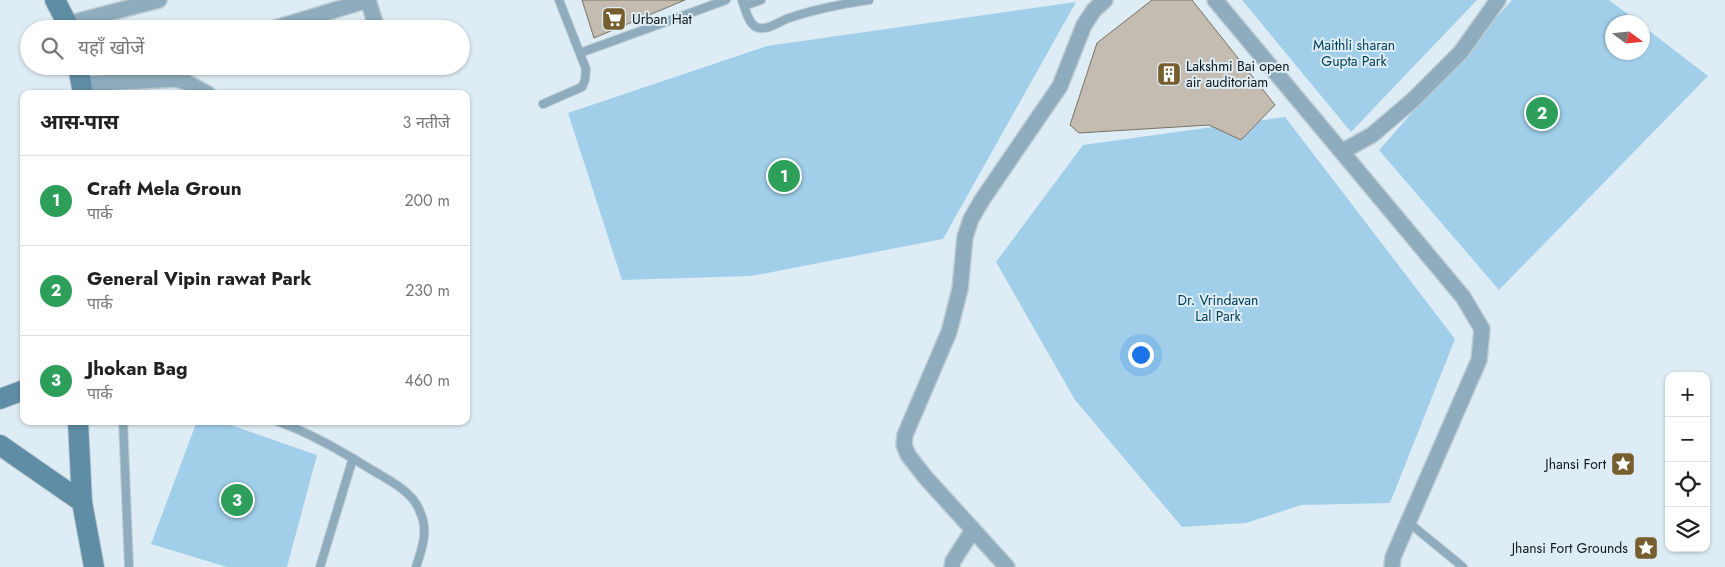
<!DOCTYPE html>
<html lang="hi">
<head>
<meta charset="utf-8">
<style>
  body { margin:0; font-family:Jost,"Noto Sans Devanagari",sans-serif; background:#f2f2f2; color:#222 }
  .controls { position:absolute; right:15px; bottom:15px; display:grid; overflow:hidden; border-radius:10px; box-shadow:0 1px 4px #0004 }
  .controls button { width:45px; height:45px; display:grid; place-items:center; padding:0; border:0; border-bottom:1px solid #e0e0e0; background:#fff; color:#222; font:25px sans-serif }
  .compass { position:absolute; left:1605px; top:15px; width:45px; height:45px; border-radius:50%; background:#fff; box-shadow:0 1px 4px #0004; rotate:105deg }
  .you { position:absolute; left:1140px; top:354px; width:18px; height:18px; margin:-12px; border:4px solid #fff; border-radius:50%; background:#1a73e8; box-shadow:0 0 0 8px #1a73e833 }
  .badge { display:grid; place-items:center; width:32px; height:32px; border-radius:50%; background:#111827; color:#fff; font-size:16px; font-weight:700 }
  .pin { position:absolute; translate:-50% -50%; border:2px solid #fff; box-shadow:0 1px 5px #0006 }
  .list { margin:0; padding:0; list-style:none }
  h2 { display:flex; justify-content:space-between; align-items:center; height:65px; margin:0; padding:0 20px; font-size:21px }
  h2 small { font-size:16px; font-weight:400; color:#767676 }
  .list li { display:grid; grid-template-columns:32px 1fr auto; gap:15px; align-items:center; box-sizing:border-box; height:90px; padding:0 20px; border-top:1px solid #e0e0e0 }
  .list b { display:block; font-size:19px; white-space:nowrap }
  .list p { margin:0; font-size:16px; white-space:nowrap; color:#767676 }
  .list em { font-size:16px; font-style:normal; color:#767676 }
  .icon { flex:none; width:28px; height:28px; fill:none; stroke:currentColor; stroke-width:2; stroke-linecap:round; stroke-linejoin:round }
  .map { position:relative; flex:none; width:1725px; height:567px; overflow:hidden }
  .search { position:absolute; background:#fff; box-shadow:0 1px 4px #0004; left:20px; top:20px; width:450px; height:55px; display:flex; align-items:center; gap:12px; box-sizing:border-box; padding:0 18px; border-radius:28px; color:#767676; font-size:19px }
  .panel { position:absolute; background:#fff; box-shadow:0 1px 4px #0004; left:20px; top:90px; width:450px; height:335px; border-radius:10px }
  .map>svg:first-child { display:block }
  .green { fill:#a1cfe9 }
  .building { fill:#c4bcb0; stroke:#787266 }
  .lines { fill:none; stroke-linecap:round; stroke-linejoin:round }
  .lane-casing { stroke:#bdcbd2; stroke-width:10 }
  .street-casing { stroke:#bdcbd2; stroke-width:18 }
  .secondary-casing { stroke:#bdcbd2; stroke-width:22 }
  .lane { stroke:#8eacbd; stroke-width:8 }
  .street { stroke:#8eacbd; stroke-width:15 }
  .secondary { stroke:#608da6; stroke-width:20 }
  .labels { text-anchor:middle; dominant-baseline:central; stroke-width:4; stroke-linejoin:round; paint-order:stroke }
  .poi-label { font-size:14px; fill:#111619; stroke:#deedf5; text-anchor:start }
  .park-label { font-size:14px; fill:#004059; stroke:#deedf5 }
</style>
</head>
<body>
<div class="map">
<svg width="1725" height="567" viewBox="0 0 1725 567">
  <rect width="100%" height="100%" fill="#deedf5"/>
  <!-- green -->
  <path class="green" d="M 1242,0 L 1477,0 L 1351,132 Z
    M 1512,0 L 1609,0 L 1638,22 L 1612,22 L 1612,52 L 1642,52 L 1643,26 L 1708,76 L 1499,290 L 1379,150 Z
    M 1076,2 L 943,239 L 751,276 L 622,280 L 568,113 L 767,46 Z
    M 1285,117 L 1455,339 L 1390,503 L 1301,505 L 1246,523 L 1182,527 L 1075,400 L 996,262 L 1083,145 Z
    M 197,421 L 219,421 L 317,455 L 287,567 L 227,567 L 151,544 Z"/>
  <!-- building -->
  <path class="building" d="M 582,0 L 685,0 L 594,38 Z
    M 1152,0 L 1192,0 L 1275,105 L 1241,140 L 1209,125 L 1079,133 L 1070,125 L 1097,43 Z"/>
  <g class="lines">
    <defs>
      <path id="lane" d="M 742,0 C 745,8 748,23 756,27 C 766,32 780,21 789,18 C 815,9 842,4 869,0
        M 744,6 L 761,0
        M 580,53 L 726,0
        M 543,104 L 582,87 L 585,80 L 586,69 L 559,0
        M 123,421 L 129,567
        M 277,421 C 312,434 341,451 372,470 C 385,478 400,485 410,496 C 414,500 418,506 420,512 C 429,530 422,549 416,567
        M 1408,522 L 1463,567
        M 320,567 L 353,458"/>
      <path id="street" d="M 368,0 L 377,29
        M 1215,0 L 1463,297 L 1482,329 L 1479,360 L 1393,557 L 1392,567
        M 67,24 L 159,0
        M 272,29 L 368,0
        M 81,84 L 176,79 L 186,82 L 208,94
        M 1343,151 L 1372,135 L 1413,100 L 1461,52 L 1498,0
        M 952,567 L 953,561 L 973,530
        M 1007,567 L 926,478 L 908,455 L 904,445 L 905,435 L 949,332 L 960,289 L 965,237 L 971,219 L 982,200 L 1060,86 L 1084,25 L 1094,10 L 1105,0"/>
      <path id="secondary" d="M 55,0 L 70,29
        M 78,66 L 83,94
        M 0,399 L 24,390
        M 78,421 L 82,502 L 94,567
        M 0,445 L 82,502"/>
    </defs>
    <!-- lane casing -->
    <use href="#lane" class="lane-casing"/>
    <!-- street casing -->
    <use href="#street" class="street-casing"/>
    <!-- secondary casing -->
    <use href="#secondary" class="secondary-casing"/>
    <!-- lane -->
    <use href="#lane" class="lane"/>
    <!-- street -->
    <use href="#street" class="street"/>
    <!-- secondary -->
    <use href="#secondary" class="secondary"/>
  </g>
  <!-- icons -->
  <defs>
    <symbol id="supermarket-square" viewBox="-11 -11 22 22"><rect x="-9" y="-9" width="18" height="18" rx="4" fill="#775e2f" stroke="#deedf5"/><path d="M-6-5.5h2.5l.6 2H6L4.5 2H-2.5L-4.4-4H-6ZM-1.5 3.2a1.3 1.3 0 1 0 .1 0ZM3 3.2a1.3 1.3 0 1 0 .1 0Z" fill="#fff"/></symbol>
    <symbol id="building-square" viewBox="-11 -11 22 22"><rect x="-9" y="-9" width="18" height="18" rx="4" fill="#775e2f" stroke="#deedf5"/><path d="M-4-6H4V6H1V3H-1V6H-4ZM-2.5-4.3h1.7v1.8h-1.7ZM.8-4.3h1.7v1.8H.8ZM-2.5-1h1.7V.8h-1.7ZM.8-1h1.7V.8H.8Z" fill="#fff"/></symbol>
    <symbol id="sight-square" viewBox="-11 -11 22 22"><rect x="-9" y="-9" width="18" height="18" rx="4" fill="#775e2f" stroke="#deedf5"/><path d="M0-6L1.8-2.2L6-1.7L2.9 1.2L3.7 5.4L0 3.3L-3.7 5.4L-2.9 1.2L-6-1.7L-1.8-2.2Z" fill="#fff"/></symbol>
  </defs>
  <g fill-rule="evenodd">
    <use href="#supermarket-square" x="600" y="5" width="28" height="28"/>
    <use href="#building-square" x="1155" y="60" width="28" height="28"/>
    <use href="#sight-square" x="1609" y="450" width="28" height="28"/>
    <use href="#sight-square" x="1632" y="534" width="28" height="28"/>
  </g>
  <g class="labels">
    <!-- poi labels -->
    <g class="poi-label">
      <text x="632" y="19">Urban Hat</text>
      <text x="1186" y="66">Lakshmi Bai open<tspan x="1186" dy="16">air auditoriam</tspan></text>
      <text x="1606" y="464" text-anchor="end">Jhansi Fort</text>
      <text x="1628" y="548" text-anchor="end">Jhansi Fort Grounds</text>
    </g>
    <!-- park labels -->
    <g class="park-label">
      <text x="1354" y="45">Maithli sharan<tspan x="1354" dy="16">Gupta Park</tspan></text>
      <text x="1218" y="300">Dr. Vrindavan<tspan x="1218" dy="16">Lal Park</tspan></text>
    </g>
  </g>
</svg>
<div class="controls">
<button>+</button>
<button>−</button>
<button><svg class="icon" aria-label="locate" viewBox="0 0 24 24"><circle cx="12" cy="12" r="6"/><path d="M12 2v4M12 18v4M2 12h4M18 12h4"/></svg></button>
<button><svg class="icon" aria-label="layers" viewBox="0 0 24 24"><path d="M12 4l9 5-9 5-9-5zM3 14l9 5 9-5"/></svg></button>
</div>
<svg class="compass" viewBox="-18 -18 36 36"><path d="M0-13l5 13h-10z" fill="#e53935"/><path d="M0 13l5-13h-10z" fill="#767676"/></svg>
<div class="you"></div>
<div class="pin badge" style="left:784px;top:176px;background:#2e9e5b">1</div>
<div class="pin badge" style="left:1542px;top:113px;background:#2e9e5b">2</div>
<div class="pin badge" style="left:237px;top:500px;background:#2e9e5b">3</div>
<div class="search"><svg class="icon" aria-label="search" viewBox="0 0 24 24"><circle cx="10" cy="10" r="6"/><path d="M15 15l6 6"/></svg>यहाँ खोजें</div>
<section class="panel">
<h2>आस-पास<small>3 नतीजे</small></h2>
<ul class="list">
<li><span class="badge" style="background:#2e9e5b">1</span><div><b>Craft Mela Groun</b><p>पार्क</p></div><em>200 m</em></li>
<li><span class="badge" style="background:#2e9e5b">2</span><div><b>General Vipin rawat Park</b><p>पार्क</p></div><em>230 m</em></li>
<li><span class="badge" style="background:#2e9e5b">3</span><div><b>Jhokan Bag</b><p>पार्क</p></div><em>460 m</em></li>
</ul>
</section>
</div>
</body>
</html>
